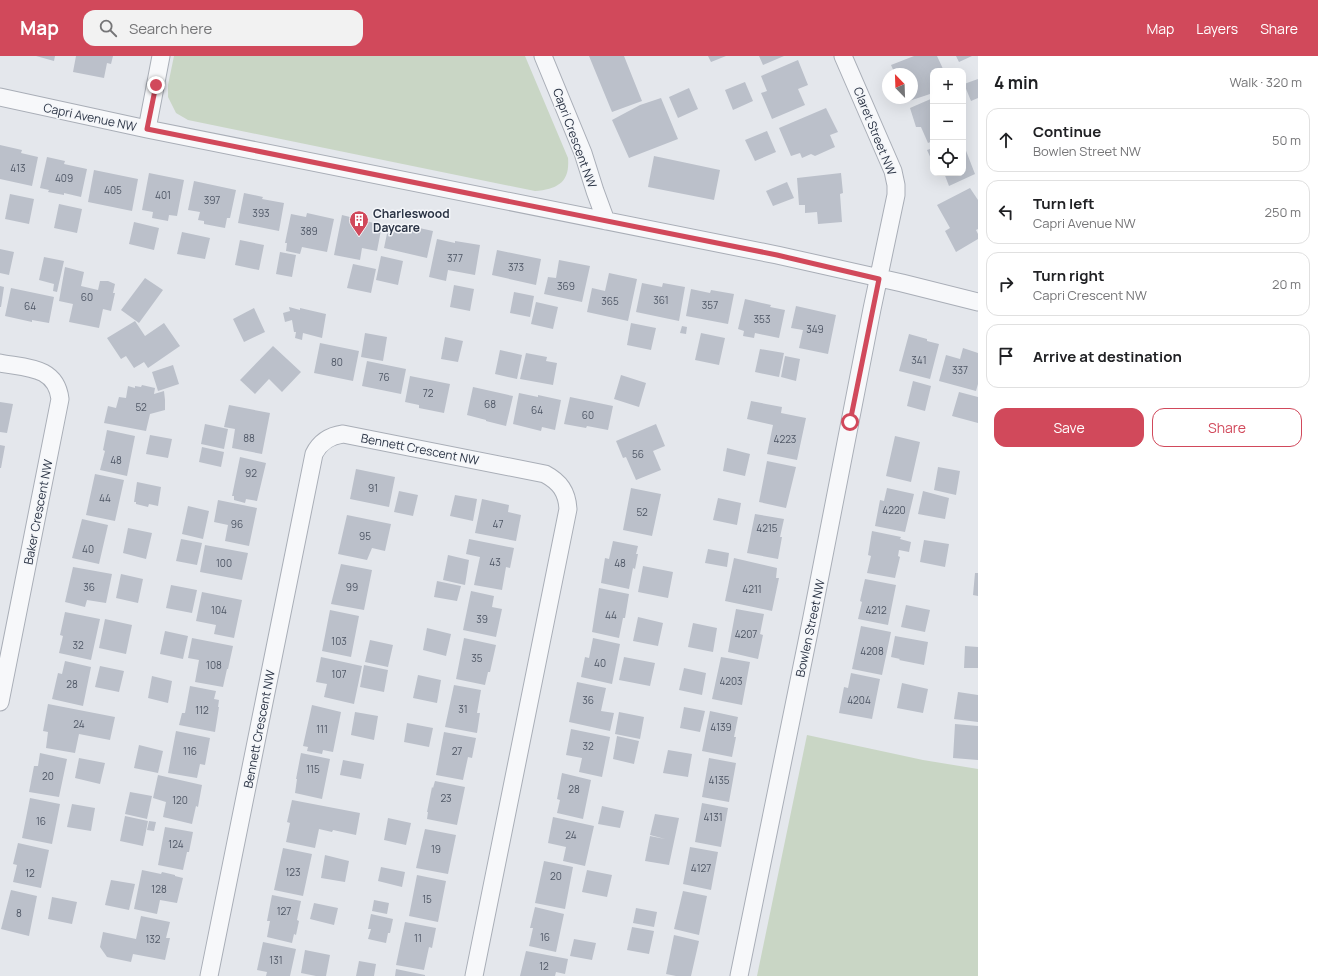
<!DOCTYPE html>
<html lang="en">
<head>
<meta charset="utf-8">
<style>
  body { margin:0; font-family:Manrope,sans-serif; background:#f2f2f2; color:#202124 }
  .controls { position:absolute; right:12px; top:12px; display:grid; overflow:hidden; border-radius:8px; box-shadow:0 4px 16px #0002 }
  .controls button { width:36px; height:36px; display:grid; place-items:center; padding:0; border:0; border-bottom:1px solid #e0e0e0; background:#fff; color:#202124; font:20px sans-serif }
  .compass { position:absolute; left:882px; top:12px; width:36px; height:36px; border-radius:50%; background:#fff; box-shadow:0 4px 16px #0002; rotate:337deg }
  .stop { position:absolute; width:12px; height:12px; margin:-9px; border:3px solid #d1495b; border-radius:50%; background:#fff }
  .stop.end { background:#d1495b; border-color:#fff; box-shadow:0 1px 4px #0008 }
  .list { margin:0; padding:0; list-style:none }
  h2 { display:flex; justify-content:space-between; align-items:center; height:52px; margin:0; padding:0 16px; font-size:17px }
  h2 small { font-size:13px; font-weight:400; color:#757577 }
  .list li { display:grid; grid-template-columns:26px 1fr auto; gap:12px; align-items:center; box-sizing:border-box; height:64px; margin:0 8px 8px; padding:0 8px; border:1px solid #e0e0e0; border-radius:12px }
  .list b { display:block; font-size:15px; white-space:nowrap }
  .list p { margin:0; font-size:13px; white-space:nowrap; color:#757577 }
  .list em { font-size:13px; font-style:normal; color:#757577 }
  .actions { display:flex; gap:8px; padding:12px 16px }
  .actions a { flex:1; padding:9px 0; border:1px solid #d1495b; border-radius:12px; text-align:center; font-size:14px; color:#d1495b }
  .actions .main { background:#d1495b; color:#fff }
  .icon { flex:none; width:22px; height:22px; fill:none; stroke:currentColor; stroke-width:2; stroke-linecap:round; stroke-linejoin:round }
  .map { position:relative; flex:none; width:978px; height:920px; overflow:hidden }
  header { display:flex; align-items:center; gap:24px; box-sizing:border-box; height:56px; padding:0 20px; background:#d1495b; color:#fff }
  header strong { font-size:19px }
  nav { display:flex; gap:22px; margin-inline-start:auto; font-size:14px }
  .search { width:280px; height:36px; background:#f2f2f2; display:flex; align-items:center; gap:10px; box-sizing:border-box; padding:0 14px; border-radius:12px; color:#757577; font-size:15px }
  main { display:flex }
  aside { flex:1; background:#fff }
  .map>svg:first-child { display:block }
  .green { fill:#c9d6c5 }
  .building { fill:#bbc0ca }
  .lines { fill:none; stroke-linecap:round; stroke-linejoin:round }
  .minor-casing { stroke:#a9aeb7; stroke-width:19 }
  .minor { stroke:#f7f8fa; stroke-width:17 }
  .route { stroke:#d1495b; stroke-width:5 }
  .labels { text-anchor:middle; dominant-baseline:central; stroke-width:3; stroke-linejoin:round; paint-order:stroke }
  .number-label { font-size:10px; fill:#4f5766 }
  .street-label { font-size:12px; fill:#2b3445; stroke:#f4f6f9 }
  .poi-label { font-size:12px; font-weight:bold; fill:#2b3445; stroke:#f4f6f9; text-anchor:start }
</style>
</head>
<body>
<header>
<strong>Map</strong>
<div class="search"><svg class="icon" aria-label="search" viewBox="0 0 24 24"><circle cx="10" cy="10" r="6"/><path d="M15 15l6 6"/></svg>Search here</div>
<nav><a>Map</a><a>Layers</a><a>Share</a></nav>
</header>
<main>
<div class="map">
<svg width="978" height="920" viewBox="0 0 978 920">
  <rect width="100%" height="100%" fill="#e4e7ec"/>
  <!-- green -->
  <path class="green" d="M 174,0 L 525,0 L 568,102 C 570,126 558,133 535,135 L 188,64 L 176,57 L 168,41 L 168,29 Z
    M 807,679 L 923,704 L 978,713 L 978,920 L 757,920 Z"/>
  <!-- building -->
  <path class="building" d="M 36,0 L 55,0 L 54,5 Z
    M 76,0 L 113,0 L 111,8 L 107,7 L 104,22 L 73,16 Z
    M 589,0 L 624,0 L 642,45 L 612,56 Z
    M 708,0 L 726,0 L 711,6 Z
    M 759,0 L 784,0 L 763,9 Z
    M 914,0 L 937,0 L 944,15 L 933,15 L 933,37 L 909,45 L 908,42 L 912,42 L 912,18 L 895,18 L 891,9 Z
    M 956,0 L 972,0 L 959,6 Z
    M 798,4 L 808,29 L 798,33 L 805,49 L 772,63 L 761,37 L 767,35 L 761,20 Z
    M 978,23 L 978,42 L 971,45 L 964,28 Z
    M 745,26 L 753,45 L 733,54 L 725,34 Z
    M 689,32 L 698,53 L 678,62 L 669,41 Z
    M 661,42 L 678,83 L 629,102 L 612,64 L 640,49 Z
    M 933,42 L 933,85 L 928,87 L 921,71 L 916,71 L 910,52 Z
    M 826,52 L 838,76 L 830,79 L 835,91 L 815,100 L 811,98 L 802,102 L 800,97 L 791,100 L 779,72 Z
    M 767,75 L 776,96 L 755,105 L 745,84 Z
    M 963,87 L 975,118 L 949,130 L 944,117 L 963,117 Z
    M 0,89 L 22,94 L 21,97 L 38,101 L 32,130 L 0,123 Z
    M 933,92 L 933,107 L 927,94 Z
    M 654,100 L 720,114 L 714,144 L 648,131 Z
    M 47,101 L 65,105 L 64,108 L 87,113 L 81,141 L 64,137 L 64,139 L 48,136 L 49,134 L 40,132 Z
    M 94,114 L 138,123 L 132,155 L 88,146 Z
    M 149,117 L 184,124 L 177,160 L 169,159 L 168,165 L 152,162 L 153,156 L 142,154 Z
    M 841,117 L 843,137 L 840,138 L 842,166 L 818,168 L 817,156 L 805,157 L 805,149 L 799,149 L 797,122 Z
    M 194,125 L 236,134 L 230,162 L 227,162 L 225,172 L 204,168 L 204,165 L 198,164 L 200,156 L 188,154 Z
    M 787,126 L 794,142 L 773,150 L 766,135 Z
    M 970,132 L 978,144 L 978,173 L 976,174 L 978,178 L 978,183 L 956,196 L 945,175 L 950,172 L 937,149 Z
    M 244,137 L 263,141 L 262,143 L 284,147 L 279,175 L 238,167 Z
    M 10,138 L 34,143 L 29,168 L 5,163 Z
    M 59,148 L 82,153 L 77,177 L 54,172 Z
    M 307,157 L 334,163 L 327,196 L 302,191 L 300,198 L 286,195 L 287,187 L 285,187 L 291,158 L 306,161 Z
    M 342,159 L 382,169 L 377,195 L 362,192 L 360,204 L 334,199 Z
    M 134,166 L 159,172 L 154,194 L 129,188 Z
    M 389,168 L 409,172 L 410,170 L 433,175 L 427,202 L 384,192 Z
    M 182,176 L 210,182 L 205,203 L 177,198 Z
    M 437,183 L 455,187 L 455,185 L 480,189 L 475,219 L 448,214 L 446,225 L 429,221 Z
    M 240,184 L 264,189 L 259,214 L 235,209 Z
    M 0,193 L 14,196 L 9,219 L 0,217 Z
    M 497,194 L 541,203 L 536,229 L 492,219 Z
    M 280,196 L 296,199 L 292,221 L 276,218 Z
    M 381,200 L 403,205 L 398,229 L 376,224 Z
    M 44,201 L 64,205 L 57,236 L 53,235 L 54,228 L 39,224 Z
    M 559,204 L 590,210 L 582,246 L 544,238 L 548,221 L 556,222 Z
    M 353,208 L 376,213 L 371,237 L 347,232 Z
    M 65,211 L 84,216 L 81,230 L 98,234 L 100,225 L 108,225 L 115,228 L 113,237 L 115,237 L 111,255 L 103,253 L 99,272 L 69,266 L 73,248 L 59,245 Z
    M 609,217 L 637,223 L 628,265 L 587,256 L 592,232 L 605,235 Z
    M 145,222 L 163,234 L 139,267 L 121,254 Z
    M 642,227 L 662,231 L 663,227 L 685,231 L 679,265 L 636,256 Z
    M 454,229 L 474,233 L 470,255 L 450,251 Z
    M 0,230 L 4,231 L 1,251 L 0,251 Z
    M 11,232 L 54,241 L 49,267 L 32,264 L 32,266 L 5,260 Z
    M 691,233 L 710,237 L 711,234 L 734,238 L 728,268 L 686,260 Z
    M 514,236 L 534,240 L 530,261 L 510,257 Z
    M 745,243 L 771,249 L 770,251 L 785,254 L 779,282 L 755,277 L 754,282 L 743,280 L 744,275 L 738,273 Z
    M 536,246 L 558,251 L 553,273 L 531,268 Z
    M 796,250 L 836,259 L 828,298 L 799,292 L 803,274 L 791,272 Z
    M 289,251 L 300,254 L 300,252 L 326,258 L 322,282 L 303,277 L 302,284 L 295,282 L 296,276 L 294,276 L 292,264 L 285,266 L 283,257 L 290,255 Z
    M 254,252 L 265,276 L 244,286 L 233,263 Z
    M 135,265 L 145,280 L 164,267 L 180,290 L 148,312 L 144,306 L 134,312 L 126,300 L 121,303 L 107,282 Z
    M 631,267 L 656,272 L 651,294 L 627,289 Z
    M 682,270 L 687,271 L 686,278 L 680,277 Z
    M 365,277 L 387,281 L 383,305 L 361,301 Z
    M 701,277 L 725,282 L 719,309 L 695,304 Z
    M 909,278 L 927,283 L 927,285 L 939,288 L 930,323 L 899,315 Z
    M 445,281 L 463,285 L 458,306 L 441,303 Z
    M 320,287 L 359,295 L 353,325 L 314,317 Z
    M 273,290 L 301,316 L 282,336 L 269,323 L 255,338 L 240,324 Z
    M 963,292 L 978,297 L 978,328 L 976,335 L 939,325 L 946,299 L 960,303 Z
    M 760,293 L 784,297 L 779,321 L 755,316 Z
    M 500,294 L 522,299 L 517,323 L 495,318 Z
    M 526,297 L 547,301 L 546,305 L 557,307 L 553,329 L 520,323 Z
    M 785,300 L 800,303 L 796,325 L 781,321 Z
    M 367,305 L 406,313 L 401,338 L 362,330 Z
    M 173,309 L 179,328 L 158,335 L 152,316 Z
    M 621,319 L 646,327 L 639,351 L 614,343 Z
    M 410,320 L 450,328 L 444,357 L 419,352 L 419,349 L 405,346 Z
    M 913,325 L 931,330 L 925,355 L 907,350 Z
    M 142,329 L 155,332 L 154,338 L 164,335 L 165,344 L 165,354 L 150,358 L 146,375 L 104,367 L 108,350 L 116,352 L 119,341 L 126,342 L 128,330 L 135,332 L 135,330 L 141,331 Z
    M 473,331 L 513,340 L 506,370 L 486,365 L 486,364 L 467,359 Z
    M 959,336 L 978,341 L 978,367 L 952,360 Z
    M 519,337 L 538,341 L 538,339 L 561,344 L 555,374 L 542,371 L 541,375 L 513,368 Z
    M 570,341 L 613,350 L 608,374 L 587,370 L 586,372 L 564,368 Z
    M 751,345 L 782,351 L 781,357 L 806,362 L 797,404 L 767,398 L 773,369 L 747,363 Z
    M 0,346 L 13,348 L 7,377 L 0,376 Z
    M 229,349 L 270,357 L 262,398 L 232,392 L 235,373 L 224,371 Z
    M 205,368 L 228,373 L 224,393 L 201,388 Z
    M 656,368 L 665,390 L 653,395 L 661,414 L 636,424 L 626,401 L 623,402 L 616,385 Z
    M 107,374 L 135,380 L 127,420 L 100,414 L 105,395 L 103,394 Z
    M 150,379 L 172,383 L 168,402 L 146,398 Z
    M 895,380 L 920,386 L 911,426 L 886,420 Z
    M 0,389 L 5,390 L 1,412 L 0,412 Z
    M 202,391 L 224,396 L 221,411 L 199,406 Z
    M 727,392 L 750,398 L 745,420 L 723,415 Z
    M 240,401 L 266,407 L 257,445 L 246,443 L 245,447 L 234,444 L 234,440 L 232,440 Z
    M 767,405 L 796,411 L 786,452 L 759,446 Z
    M 938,411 L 960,415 L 956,439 L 934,434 Z
    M 356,413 L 395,421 L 389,451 L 350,443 Z
    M 95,418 L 124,424 L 115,465 L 86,459 Z
    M 137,426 L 161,431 L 158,450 L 149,448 L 148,451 L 136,448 L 136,446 L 134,446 Z
    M 631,432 L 661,438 L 652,480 L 623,474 Z
    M 887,432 L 914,438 L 905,476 L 875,470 L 880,444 L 884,445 Z
    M 399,435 L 418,439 L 413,460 L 394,456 Z
    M 923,435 L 949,442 L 945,463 L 918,458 Z
    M 455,439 L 477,443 L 473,465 L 450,460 Z
    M 718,442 L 741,447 L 737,469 L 713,464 Z
    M 482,443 L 509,449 L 508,456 L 521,459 L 516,485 L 475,477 Z
    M 218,444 L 257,452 L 249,490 L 225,485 L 228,469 L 214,466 Z
    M 188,450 L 209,455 L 203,483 L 182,478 Z
    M 755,458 L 784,463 L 780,481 L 782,481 L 778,503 L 747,497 Z
    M 347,459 L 391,468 L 385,495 L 372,492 L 367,504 L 338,498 Z
    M 82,463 L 108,469 L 99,508 L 72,502 Z
    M 128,472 L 152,477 L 146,503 L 123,497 Z
    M 872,475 L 901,481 L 900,483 L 911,486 L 909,496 L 899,494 L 898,500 L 900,501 L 895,522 L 867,517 L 871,500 L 868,499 Z
    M 181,483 L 202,487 L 197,509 L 176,505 Z
    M 469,483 L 514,492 L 510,512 L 506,511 L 502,534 L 474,529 L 480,501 L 466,498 Z
    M 924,484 L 949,488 L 945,511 L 920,506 Z
    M 613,485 L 638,490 L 636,498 L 638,498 L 635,513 L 633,512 L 629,533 L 601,527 L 605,502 L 609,503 Z
    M 205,489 L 248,497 L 242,524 L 200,516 Z
    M 708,493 L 729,497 L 727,511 L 705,507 Z
    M 448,499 L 469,504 L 465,529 L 443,524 Z
    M 734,502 L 777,512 L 776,522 L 779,522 L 772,555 L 725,545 Z
    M 341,508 L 372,514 L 364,554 L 331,548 Z
    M 643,510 L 673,516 L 668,542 L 638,536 Z
    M 73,511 L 112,518 L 106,547 L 87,544 L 85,551 L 65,546 Z
    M 975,517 L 978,517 L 978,540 L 973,539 Z
    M 121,518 L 143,523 L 138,547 L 116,542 Z
    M 865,523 L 896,529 L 888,569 L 858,563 L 862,546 L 860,545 Z
    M 437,525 L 461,530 L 457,545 L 434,541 Z
    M 171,529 L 197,534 L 192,557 L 166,552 Z
    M 599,532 L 629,538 L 625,562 L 623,562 L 619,582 L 592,576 Z
    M 471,535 L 494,540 L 492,551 L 502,553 L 496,581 L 463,574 Z
    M 202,536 L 242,544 L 234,582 L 214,578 L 216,569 L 196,565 Z
    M 906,549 L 930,554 L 925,576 L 901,571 Z
    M 736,553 L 764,558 L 760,578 L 763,579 L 758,603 L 728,596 Z
    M 330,554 L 359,560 L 351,601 L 322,595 Z
    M 65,556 L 100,563 L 91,604 L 59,597 L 63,580 L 60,579 Z
    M 638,561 L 663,567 L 658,590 L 633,585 Z
    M 105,563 L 132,569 L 126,598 L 99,592 Z
    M 693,567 L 717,572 L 713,596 L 688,591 Z
    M 861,570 L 891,576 L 882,619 L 852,613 Z
    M 427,572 L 451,578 L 446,600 L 423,594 Z
    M 165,575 L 188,580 L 183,603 L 160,598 Z
    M 895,580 L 928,586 L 924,609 L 899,604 L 900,603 L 891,601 Z
    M 192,582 L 233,590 L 228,613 L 227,613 L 223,631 L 195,626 L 199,604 L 188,602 Z
    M 464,582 L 496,589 L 490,616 L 488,616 L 485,629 L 456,623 Z
    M 593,582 L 620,588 L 612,628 L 581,621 L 585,601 L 589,602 Z
    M 370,584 L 393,589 L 388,611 L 365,606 Z
    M 965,590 L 978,591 L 978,612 L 964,612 Z
    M 321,601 L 362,610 L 354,648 L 324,641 L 327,628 L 316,626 Z
    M 624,601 L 655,607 L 650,630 L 619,624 Z
    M 721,601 L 750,606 L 742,649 L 712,643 Z
    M 65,605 L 91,611 L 83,650 L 52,643 L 58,617 L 62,618 Z
    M 364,609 L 388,614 L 384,636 L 360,631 Z
    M 100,610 L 124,615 L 119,636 L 95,631 Z
    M 684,612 L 706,617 L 702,639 L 679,634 Z
    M 851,617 L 880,623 L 872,663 L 839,657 L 844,631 L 848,632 Z
    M 418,619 L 441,624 L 437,647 L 413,642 Z
    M 152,620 L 172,625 L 168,647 L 148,642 Z
    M 577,626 L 606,632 L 601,655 L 614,657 L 610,675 L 569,666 Z
    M 902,627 L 928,633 L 923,657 L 897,652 Z
    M 454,629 L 481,634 L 477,657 L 480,657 L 477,677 L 445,671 Z
    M 190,630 L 216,635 L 214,643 L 219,644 L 218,651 L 219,651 L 215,676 L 179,669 L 182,657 L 185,657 Z
    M 958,636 L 978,639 L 978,666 L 954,663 Z
    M 48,648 L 115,661 L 110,684 L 79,678 L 75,697 L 46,692 L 48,676 L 43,675 Z
    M 312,649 L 341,656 L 333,696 L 323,694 L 322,698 L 307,695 L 308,691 L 303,690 Z
    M 684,651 L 705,655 L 700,676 L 680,672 Z
    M 710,655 L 738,661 L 734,681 L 736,681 L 732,701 L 702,695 Z
    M 355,656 L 378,660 L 374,684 L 351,679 Z
    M 619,656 L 644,661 L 640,683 L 615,678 Z
    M 407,667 L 433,672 L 429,691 L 404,686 Z
    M 955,668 L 978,670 L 978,704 L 953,702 Z
    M 571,673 L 610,681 L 602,721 L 579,716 L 582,702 L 566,699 Z
    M 176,675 L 210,682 L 205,709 L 200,708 L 197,722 L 168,717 Z
    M 444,676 L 476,682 L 472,702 L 468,701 L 463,724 L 436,719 Z
    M 617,680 L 639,685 L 634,708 L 613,703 Z
    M 139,689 L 163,695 L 158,717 L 134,712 Z
    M 668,694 L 692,698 L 688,721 L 663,717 Z
    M 40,697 L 67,703 L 59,741 L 29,736 L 34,710 L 38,710 Z
    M 301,697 L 330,703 L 322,743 L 295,737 L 297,723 L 296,723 Z
    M 79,702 L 105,707 L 100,728 L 75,722 Z
    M 709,702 L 736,707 L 729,746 L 702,741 Z
    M 343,704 L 364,708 L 361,723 L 340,719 Z
    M 562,717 L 591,724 L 583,763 L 557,757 L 560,744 L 557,743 Z
    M 158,719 L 202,729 L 198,751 L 196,750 L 192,768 L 163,761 L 166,746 L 153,742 Z
    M 435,725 L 465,731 L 457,769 L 427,763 L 428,756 L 427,756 L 432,731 L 433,732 Z
    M 130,736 L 152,740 L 147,763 L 125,758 Z
    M 30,742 L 60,748 L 52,788 L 22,782 Z
    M 292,744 L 360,757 L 356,779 L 333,774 L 332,776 L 319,773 L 315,792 L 286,786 L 290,767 L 287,766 Z
    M 702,747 L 728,752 L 721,791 L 695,786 Z
    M 72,748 L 95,752 L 91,775 L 67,771 Z
    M 602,750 L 624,755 L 620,772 L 598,768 Z
    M 655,758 L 679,762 L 669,809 L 645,805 L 650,780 L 665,783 L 650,779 Z
    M 125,760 L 148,765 L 143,790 L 120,785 Z
    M 553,761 L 594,770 L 585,810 L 563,805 L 566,791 L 548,787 Z
    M 388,762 L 411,767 L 406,789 L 384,784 Z
    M 149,765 L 156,766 L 154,775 L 147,774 Z
    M 165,771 L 193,776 L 189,796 L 187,796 L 183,814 L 158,809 Z
    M 425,773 L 456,779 L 448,818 L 416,812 Z
    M 18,787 L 49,794 L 41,832 L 13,826 L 17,809 L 13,808 Z
    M 690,791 L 718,796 L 711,834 L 683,828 Z
    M 283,792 L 312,798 L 303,840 L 274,834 Z
    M 325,799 L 349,805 L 345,826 L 321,822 Z
    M 544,805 L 573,811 L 565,853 L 535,847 Z
    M 381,811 L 405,816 L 402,831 L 378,825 Z
    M 142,814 L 161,818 L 162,816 L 175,819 L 175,820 L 183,822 L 177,847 L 160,844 L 157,858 L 134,853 Z
    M 587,814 L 612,819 L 607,841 L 582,836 Z
    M 417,819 L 446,825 L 438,866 L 409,860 Z
    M 111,824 L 135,828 L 129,854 L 105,849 Z
    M 11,834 L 37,840 L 29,880 L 1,873 Z
    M 683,835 L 707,840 L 699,879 L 674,873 Z
    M 272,839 L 301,845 L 297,864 L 299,865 L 296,879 L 294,878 L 292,887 L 267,881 L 270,865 L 267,865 Z
    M 52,841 L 77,846 L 72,868 L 48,863 Z
    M 374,844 L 389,847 L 387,858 L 372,855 Z
    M 314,847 L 338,852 L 334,869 L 310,863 Z
    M 535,851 L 564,858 L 556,896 L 529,890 L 533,872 L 530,872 Z
    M 636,852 L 657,856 L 654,871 L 633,867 Z
    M 371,858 L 393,863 L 390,877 L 388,877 L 386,887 L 368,883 L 371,873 L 368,873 Z
    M 141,860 L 170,866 L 166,882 L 170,882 L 165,904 L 133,898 L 131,906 L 107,901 L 100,891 L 103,876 L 136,883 Z
    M 405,866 L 436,872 L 432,892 L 429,891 L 424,914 L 396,909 Z
    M 632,871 L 654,875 L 649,898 L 627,894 Z
    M 674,879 L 699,885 L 691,920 L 676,920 L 666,918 Z
    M 574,883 L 596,887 L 592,904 L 570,900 Z
    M 263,886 L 296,893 L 290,920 L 266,920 L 267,916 L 257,914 Z
    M 305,894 L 330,899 L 326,920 L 316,920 L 301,917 Z
    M 526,895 L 568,903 L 565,918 L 556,916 L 555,920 L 520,920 Z
    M 359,905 L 376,908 L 374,920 L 356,920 Z
    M 396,913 L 425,919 L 425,920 L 395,920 Z"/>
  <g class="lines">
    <defs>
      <path id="minor" d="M 543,0 L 583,97 L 595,135 L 606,165
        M 0,41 L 147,73 L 777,199 L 902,227 L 978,246
        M 147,73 L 161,0
        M 0,307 C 26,312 56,310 60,343 L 0,646
        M 209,920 L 314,398 C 320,386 329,380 343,378 L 545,418 C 560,426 567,436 568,453 L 474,920
        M 739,920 L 811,566 L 872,253 L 896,139 L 896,129 L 893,115 L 843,0"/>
    </defs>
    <!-- minor casing -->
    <use href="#minor" class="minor-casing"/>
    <!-- minor -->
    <use href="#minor" class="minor"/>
  </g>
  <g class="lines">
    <!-- route -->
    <path class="route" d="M 156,29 L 147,73 L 777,199 L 879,223 L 850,366"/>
  </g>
  <!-- icons -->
  <defs>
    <symbol id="building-pin" viewBox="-11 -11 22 30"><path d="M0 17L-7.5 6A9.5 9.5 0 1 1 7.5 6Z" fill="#d1495b" stroke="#f4f6f9"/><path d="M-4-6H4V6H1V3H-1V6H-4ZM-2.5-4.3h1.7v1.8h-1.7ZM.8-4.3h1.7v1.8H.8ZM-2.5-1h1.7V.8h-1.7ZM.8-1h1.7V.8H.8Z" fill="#fff"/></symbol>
  </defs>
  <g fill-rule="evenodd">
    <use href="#building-pin" x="348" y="153" width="22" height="30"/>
  </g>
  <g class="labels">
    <!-- number labels -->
    <g class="number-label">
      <text x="18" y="112">413</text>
      <text x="64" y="122">409</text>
      <text x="113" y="134">405</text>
      <text x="163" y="139">401</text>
      <text x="212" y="144">397</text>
      <text x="261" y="157">393</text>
      <text x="309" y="175">389</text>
      <text x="455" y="202">377</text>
      <text x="516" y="211">373</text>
      <text x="566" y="230">369</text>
      <text x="87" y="241">60</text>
      <text x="661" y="244">361</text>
      <text x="610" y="245">365</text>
      <text x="710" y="249">357</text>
      <text x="30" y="250">64</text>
      <text x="762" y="263">353</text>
      <text x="815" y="273">349</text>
      <text x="919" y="304">341</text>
      <text x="337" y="306">80</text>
      <text x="960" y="314">337</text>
      <text x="384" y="321">76</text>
      <text x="428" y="337">72</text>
      <text x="490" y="348">68</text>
      <text x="141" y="351">52</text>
      <text x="537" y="354">64</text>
      <text x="588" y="359">60</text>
      <text x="249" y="382">88</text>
      <text x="785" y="383">4223</text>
      <text x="638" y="398">56</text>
      <text x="116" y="404">48</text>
      <text x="251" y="417">92</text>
      <text x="373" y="432">91</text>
      <text x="105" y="442">44</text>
      <text x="894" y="454">4220</text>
      <text x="642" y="456">52</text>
      <text x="237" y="468">96</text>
      <text x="498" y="468">47</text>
      <text x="767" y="472">4215</text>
      <text x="365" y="480">95</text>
      <text x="88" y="493">40</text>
      <text x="495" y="506">43</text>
      <text x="224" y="507">100</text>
      <text x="620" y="507">48</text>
      <text x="89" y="531">36</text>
      <text x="352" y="531">99</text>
      <text x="752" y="533">4211</text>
      <text x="219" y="554">104</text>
      <text x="876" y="554">4212</text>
      <text x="611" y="559">44</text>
      <text x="482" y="563">39</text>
      <text x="746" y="578">4207</text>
      <text x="339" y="585">103</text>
      <text x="78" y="589">32</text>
      <text x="872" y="595">4208</text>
      <text x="477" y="602">35</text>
      <text x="600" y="607">40</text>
      <text x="214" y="609">108</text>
      <text x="339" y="618">107</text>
      <text x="731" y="625">4203</text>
      <text x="72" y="628">28</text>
      <text x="588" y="644">36</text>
      <text x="859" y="644">4204</text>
      <text x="463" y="653">31</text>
      <text x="202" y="654">112</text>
      <text x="79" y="668">24</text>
      <text x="721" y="671">4139</text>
      <text x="322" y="673">111</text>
      <text x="588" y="690">32</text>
      <text x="190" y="695">116</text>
      <text x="457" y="695">27</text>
      <text x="313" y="713">115</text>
      <text x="48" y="720">20</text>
      <text x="719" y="724">4135</text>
      <text x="574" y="733">28</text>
      <text x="446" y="742">23</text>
      <text x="180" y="744">120</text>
      <text x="713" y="761">4131</text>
      <text x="41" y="765">16</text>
      <text x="571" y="779">24</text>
      <text x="176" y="788">124</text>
      <text x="436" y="793">19</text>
      <text x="701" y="812">4127</text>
      <text x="293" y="816">123</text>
      <text x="30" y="817">12</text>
      <text x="556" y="820">20</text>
      <text x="159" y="833">128</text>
      <text x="427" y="843">15</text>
      <text x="284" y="855">127</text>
      <text x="19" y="857">8</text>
      <text x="545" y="881">16</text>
      <text x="418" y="882">11</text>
      <text x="153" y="883">132</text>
      <text x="276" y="904">131</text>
      <text x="544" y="910">12</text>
    </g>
    <!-- street labels -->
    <g class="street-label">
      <text transform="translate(90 61) rotate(12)">Capri Avenue NW</text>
      <text transform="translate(875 75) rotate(68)">Claret Street NW</text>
      <text transform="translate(575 82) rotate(70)">Capri Crescent NW</text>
      <text transform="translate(420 393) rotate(11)">Bennett Crescent NW</text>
      <text transform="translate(38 456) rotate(-79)">Baker Crescent NW</text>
      <text transform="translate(810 572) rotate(-78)">Bowlen Street NW</text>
      <text transform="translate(259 673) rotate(-79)">Bennett Crescent NW</text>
    </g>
    <!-- poi labels -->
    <g class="poi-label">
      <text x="373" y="157">Charleswood<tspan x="373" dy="14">Daycare</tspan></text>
    </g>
  </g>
</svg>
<div class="controls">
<button>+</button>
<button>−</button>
<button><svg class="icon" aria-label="locate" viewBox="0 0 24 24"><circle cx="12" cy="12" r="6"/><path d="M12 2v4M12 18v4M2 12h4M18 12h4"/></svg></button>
</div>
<svg class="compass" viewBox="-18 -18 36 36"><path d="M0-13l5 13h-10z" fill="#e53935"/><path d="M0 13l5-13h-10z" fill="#757577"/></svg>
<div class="stop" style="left:850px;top:366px"></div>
<div class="stop end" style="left:156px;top:29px"></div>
</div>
<aside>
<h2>4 min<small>Walk · 320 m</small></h2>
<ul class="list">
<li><svg class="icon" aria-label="ahead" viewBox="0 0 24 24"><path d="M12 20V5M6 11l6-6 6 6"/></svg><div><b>Continue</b><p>Bowlen Street NW</p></div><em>50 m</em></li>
<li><svg class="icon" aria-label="left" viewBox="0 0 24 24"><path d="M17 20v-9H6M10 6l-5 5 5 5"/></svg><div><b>Turn left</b><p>Capri Avenue NW</p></div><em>250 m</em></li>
<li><svg class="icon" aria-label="right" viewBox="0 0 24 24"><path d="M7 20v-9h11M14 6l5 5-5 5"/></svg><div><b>Turn right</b><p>Capri Crescent NW</p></div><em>20 m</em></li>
<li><svg class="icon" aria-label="arrive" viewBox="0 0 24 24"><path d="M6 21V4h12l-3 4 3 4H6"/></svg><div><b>Arrive at destination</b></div></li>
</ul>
<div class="actions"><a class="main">Save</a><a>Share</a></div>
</aside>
</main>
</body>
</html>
